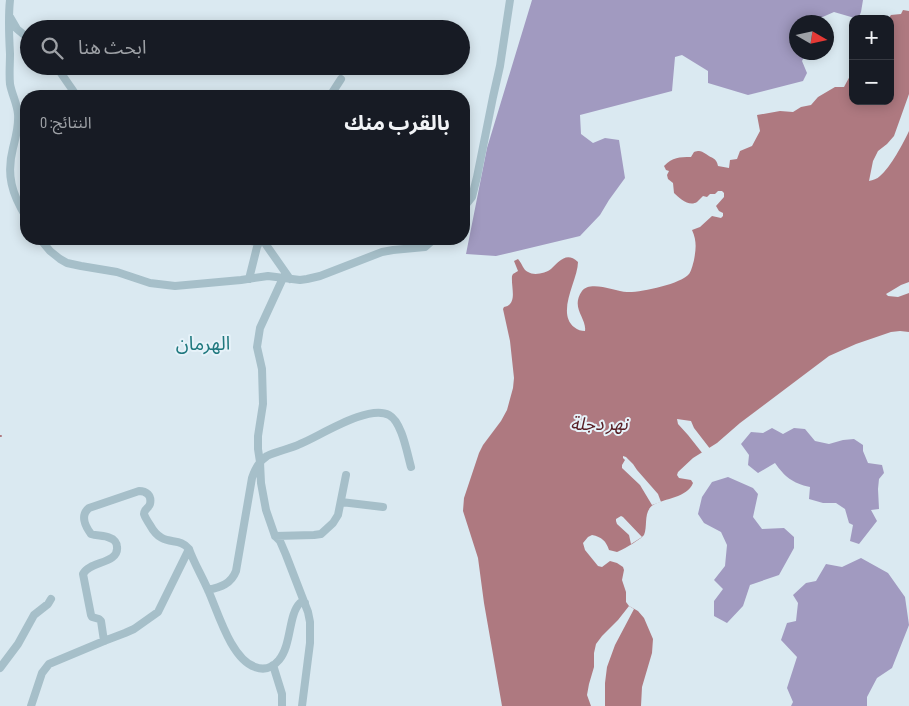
<!DOCTYPE html>
<html lang="ar">
<head>
<meta charset="utf-8">
<style>
  body { margin:0; font-family:"Sofia Sans Condensed","Noto Sans Arabic",sans-serif; background:#242831; color:#f1f3f6; direction:rtl }
  .controls { position:absolute; right:15px; top:15px; display:grid; overflow:hidden; border-radius:10px; box-shadow:0 2px 12px #0003 }
  .controls button { width:45px; height:45px; display:grid; place-items:center; padding:0; border:0; border-bottom:1px solid #363941; background:#171b24; color:#f1f3f6; font:25px sans-serif }
  .compass { position:absolute; left:789px; top:15px; width:45px; height:45px; border-radius:50%; background:#171b24; box-shadow:0 2px 12px #0003; rotate:99deg }
  .list { margin:0; padding:0; list-style:none }
  h2 { display:flex; justify-content:space-between; align-items:center; height:65px; margin:0; padding:0 20px; font-size:21px }
  h2 small { font-size:16px; font-weight:400; color:#9ea1a6 }
  .icon { flex:none; width:28px; height:28px; fill:none; stroke:currentColor; stroke-width:2; stroke-linecap:round; stroke-linejoin:round }
  .map { position:relative; flex:none; width:909px; height:706px; overflow:hidden; direction:ltr }
  .search { position:absolute; background:#171b24; box-shadow:0 2px 12px #0003; left:20px; top:20px; width:450px; height:55px; display:flex; align-items:center; gap:12px; box-sizing:border-box; padding:0 18px; border-radius:28px; color:#9ea1a6; font-size:19px }
  .panel { position:absolute; background:#171b24; box-shadow:0 2px 12px #0003; left:20px; top:90px; width:450px; height:155px; border-radius:20px; direction:rtl }
  .map>svg:first-child { display:block }
  .green { fill:#a19ac0 }
  .water { fill:#ae7980 }
  .pier { fill:#dae9f1 }
  .lines { fill:none; stroke-linecap:round; stroke-linejoin:round }
  .stream { stroke:#ae7980; stroke-width:2 }
  .minor { stroke:#a6bfc9; stroke-width:8 }
  .labels { text-anchor:middle; dominant-baseline:central; stroke-width:4; stroke-linejoin:round; paint-order:stroke }
  .water-label { font-size:18px; font-style:italic; fill:#571d23; stroke:#e6f2f9 }
  .quarter-label { font-size:19px; fill:#1f787e; stroke:#e6f2f9 }
</style>
</head>
<body>
<div class="map">
<svg width="909" height="706" viewBox="0 0 909 706">
  <rect width="100%" height="100%" fill="#dae9f1"/>
  <!-- green -->
  <path class="green" d="M 532,0 L 863,0 L 861,12 L 858,19 L 834,12 L 818,19 L 817,22 L 796,22 L 796,52 L 806,53 L 802,61 L 807,73 L 803,81 L 748,95 L 708,83 L 708,71 L 682,55 L 675,57 L 672,91 L 580,115 L 581,134 L 593,143 L 605,138 L 619,140 L 625,178 L 609,200 L 600,215 L 580,236 L 496,256 L 466,254 L 487,148 Z
    M 772,428 L 783,434 L 794,428 L 805,429 L 815,441 L 829,444 L 843,440 L 854,439 L 863,445 L 863,451 L 868,463 L 882,465 L 884,473 L 879,479 L 878,489 L 879,509 L 871,510 L 877,521 L 859,544 L 850,541 L 853,525 L 849,523 L 845,509 L 836,503 L 823,503 L 809,499 L 810,487 C 792,483 785,477 775,463 L 758,473 L 748,465 L 749,455 L 741,444 L 751,432 L 763,433 Z
    M 728,477 L 753,488 L 758,494 L 753,517 L 762,529 L 784,528 L 794,537 L 794,548 L 779,575 L 750,585 L 743,606 L 727,623 L 714,616 L 714,601 L 723,589 L 714,580 L 725,566 L 727,545 L 721,532 L 704,523 L 698,514 L 702,497 L 712,482 Z
    M 861,558 L 888,573 L 905,597 L 909,625 L 892,668 L 877,678 L 867,697 L 867,706 L 791,706 L 793,702 L 787,688 L 797,657 L 781,640 L 787,623 L 796,621 L 798,603 L 793,595 L 806,583 L 816,581 L 826,564 L 842,567 Z"/>
  <!-- water -->
  <path class="water" d="M 903,10 L 909,11 L 909,94 L 894,136 L 887,144 L 878,151 L 873,161 L 869,181 C 873,180 877,179 880,176 C 890,168 904,142 909,131 L 909,282 L 901,285 L 886,294 L 888,296 L 898,297 L 909,293 L 909,332 L 900,331 L 891,332 L 856,344 L 829,356 L 740,423 L 717,443 L 693,458 L 678,472 L 677,475 L 679,478 L 691,480 L 693,483 C 687,498 665,498 653,505 C 643,512 648,526 644,535 C 641,539 623,550 617,552 L 609,550 C 606,541 602,537 592,535 L 588,537 L 583,543 L 585,550 L 598,566 L 602,567 L 610,561 L 617,563 L 623,567 L 624,570 L 622,580 L 626,592 L 626,602 L 629,606 L 638,611 L 644,618 L 653,639 L 652,653 L 642,687 L 641,706 L 502,706 L 484,603 L 478,558 L 463,511 L 464,498 L 479,453 L 483,445 L 501,421 L 507,410 L 513,388 L 514,378 L 510,341 L 503,309 L 504,307 C 518,304 511,288 512,276 L 513,274 L 518,271 L 514,261 L 518,259 C 522,263 523,270 528,272 C 534,276 546,273 551,269 C 559,262 566,251 578,262 C 578,280 556,312 574,327 C 578,330 581,331 585,331 C 587,318 570,308 582,291 C 590,280 615,291 627,292 C 639,293 681,284 689,274 C 691,272 693,264 694,260 C 696,249 697,241 692,230 L 700,227 L 712,216 L 721,218 L 723,216 L 723,213 L 719,211 L 716,206 L 724,197 L 724,193 L 722,191 L 718,191 L 715,194 L 710,194 L 707,197 L 703,196 C 701,198 699,200 697,202 C 689,207 679,198 674,193 L 673,183 L 668,179 L 667,175 L 669,171 L 666,170 L 664,166 C 673,157 679,157 691,157 L 694,152 C 700,150 701,151 706,154 C 712,159 716,157 718,166 L 729,168 L 730,160 L 737,159 L 740,151 L 752,146 L 760,131 L 757,115 L 780,111 L 793,112 L 801,107 L 811,105 L 818,97 L 835,87 L 844,87 L 851,74 L 851,62 L 853,59 L 853,101 L 890,101 L 890,19 L 888,19 L 891,15 L 901,14 Z"/>
  <!-- pier -->
  <path class="pier" d="M 677,419 L 691,421 L 694,428 L 711,450 L 703,454 L 688,435 L 678,424 Z
    M 623,456 L 626,457 L 633,464 L 637,470 L 658,494 L 661,502 L 652,505 L 640,485 L 622,468 L 622,465 L 625,460 L 623,458 Z
    M 621,516 L 623,517 L 642,537 L 631,544 L 629,535 L 617,524 L 616,521 L 616,519 Z
    M 629,606 L 634,609 L 615,645 L 607,667 L 605,683 L 605,706 L 591,706 L 587,695 L 589,684 L 594,667 L 594,653 L 596,644 L 602,636 L 618,620 Z"/>
  <g class="lines">
    <!-- stream -->
    <path class="stream" d="M 0,436 L 1,436"/>
    <!-- minor -->
    <path class="minor" d="M 10,0 C 8,18 9,36 10,54 C 10,64 9,74 10,84 C 12,95 17,103 18,114 C 19,126 16,136 13,148 C 6,175 12,194 26,217
      M 10,17 L 17,29 L 29,39
      M 56,66 L 74,92
      M 330,96 L 341,79
      M 464,207 L 472,197 L 477,177 L 493,97 L 500,66 L 510,0
      M 40,239 L 50,251 L 60,259 L 67,263 L 81,266 L 117,272 L 150,283 L 175,286 L 241,280 L 268,276 L 300,280 L 307,279 L 320,276 L 382,252 L 393,250 L 425,247 L 434,239
      M 237,239 L 259,242
      M 262,239 L 290,279
      M 283,278 L 260,328 L 257,347 L 262,369 L 263,404 L 258,436 L 258,449 L 260,462 L 261,483 L 266,510 L 275,536 L 280,541 L 286,555 L 308,612 L 310,622 L 310,643 L 302,706
      M 249,279 L 257,247 L 261,239
      M 341,502 L 383,507
      M 275,536 L 314,535 L 321,534 L 333,523 L 338,515 L 346,475
      M 208,590 C 221,587 231,584 236,571 L 252,478 C 255,469 259,461 267,456 C 277,451 290,449 300,444 C 320,436 368,404 389,415 C 402,422 407,453 411,467
      M 104,641 L 101,621 L 99,619 L 92,617 L 91,615 L 83,574 C 89,561 119,564 117,547 C 117,543 114,539 110,538 C 105,535 97,536 91,534 C 85,526 80,515 89,508 L 139,491 C 146,491 152,495 150,504 C 149,508 144,509 144,514 C 145,517 148,522 150,525 C 163,549 178,535 189,549 C 194,563 202,576 208,590 C 218,612 231,659 255,667 C 265,671 273,667 279,660 C 292,644 288,615 300,603 L 305,603
      M 273,665 L 282,694 L 282,706
      M 0,668 L 18,644 L 34,615 L 48,604 L 51,599
      M 31,706 L 42,673 L 49,664 L 104,641 L 125,633 L 134,629 L 158,612 L 189,549"/>
  </g>
  <g class="labels">
    <!-- water labels -->
    <g class="water-label">
      <text x="599" y="424">نهر دجلة</text>
    </g>
    <!-- quarter labels -->
    <g class="quarter-label">
      <text x="203" y="344">الهرمان</text>
    </g>
  </g>
</svg>
<div class="controls">
<button>+</button>
<button>−</button>
</div>
<svg class="compass" viewBox="-18 -18 36 36"><path d="M0-13l5 13h-10z" fill="#e53935"/><path d="M0 13l5-13h-10z" fill="#9ea1a6"/></svg>
<div class="search"><svg class="icon" aria-label="search" viewBox="0 0 24 24"><circle cx="10" cy="10" r="6"/><path d="M15 15l6 6"/></svg>ابحث هنا</div>
<section class="panel">
<h2>بالقرب منك<small>النتائج: 0</small></h2>
<ul class="list">
</ul>
</section>
</div>
</body>
</html>
